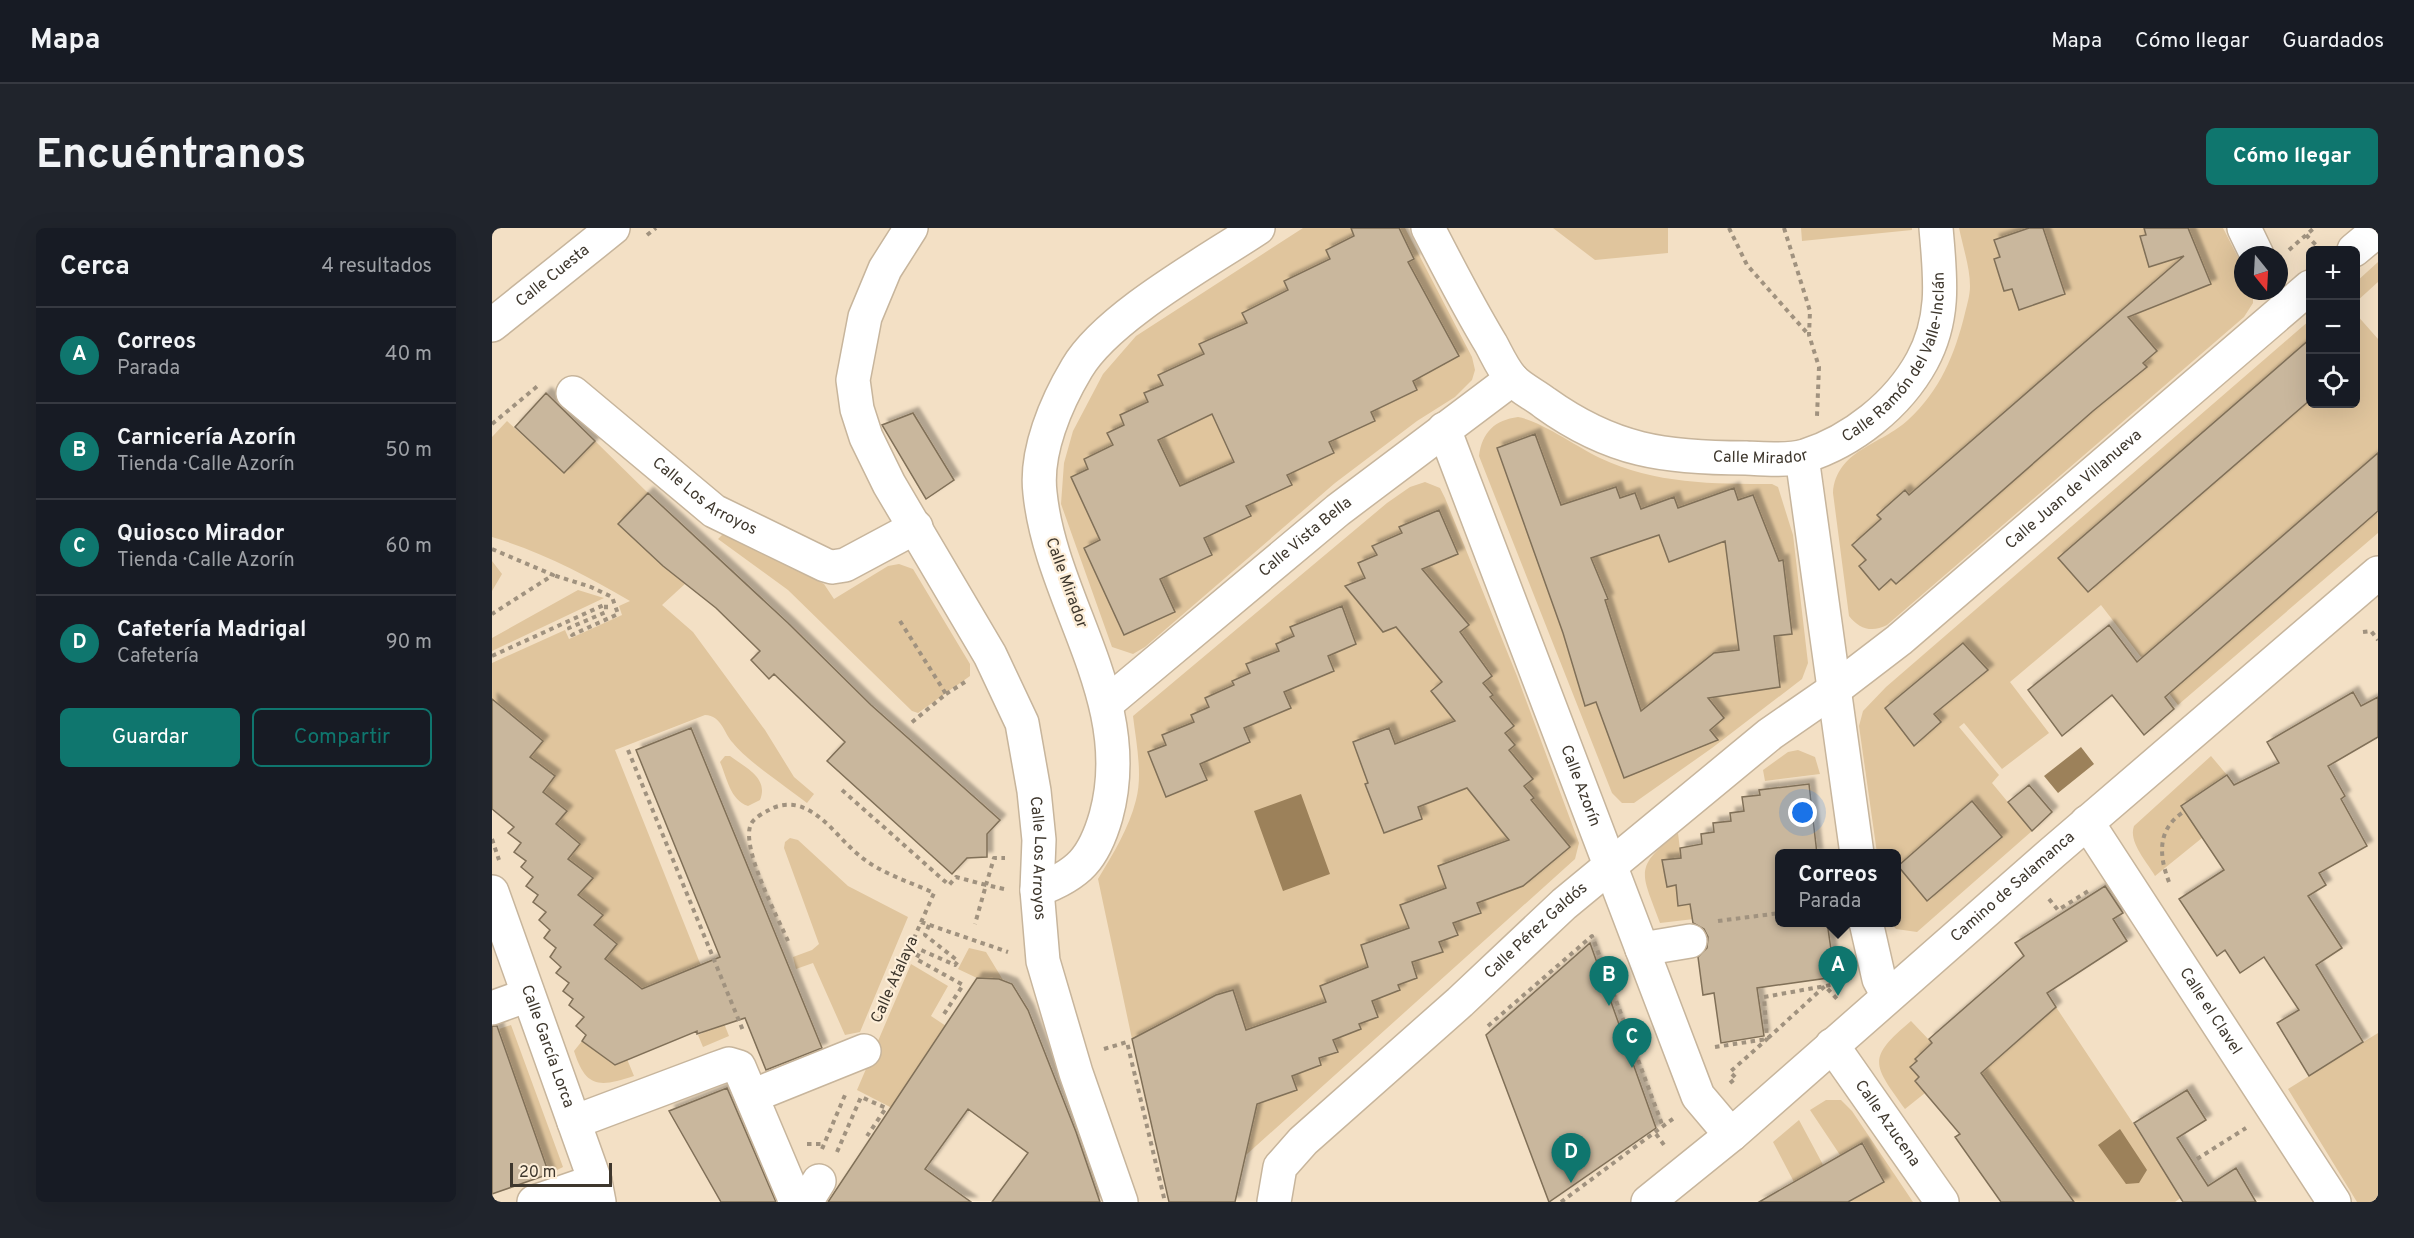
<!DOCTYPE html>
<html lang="es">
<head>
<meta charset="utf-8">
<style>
  body { margin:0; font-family:Overpass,sans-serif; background:#20242c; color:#f1f3f6 }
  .controls { position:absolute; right:18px; top:18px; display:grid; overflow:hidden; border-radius:9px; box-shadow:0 6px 24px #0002 }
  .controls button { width:54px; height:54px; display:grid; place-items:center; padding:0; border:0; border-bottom:2px solid #363941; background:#171b24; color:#f1f3f6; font:30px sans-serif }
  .compass { position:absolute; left:1742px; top:18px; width:54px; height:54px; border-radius:50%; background:#171b24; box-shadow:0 6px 24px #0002; rotate:162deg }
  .scale { position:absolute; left:18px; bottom:15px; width:102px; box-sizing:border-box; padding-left:6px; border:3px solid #3e372d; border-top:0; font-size:16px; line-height:21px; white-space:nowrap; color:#3e372d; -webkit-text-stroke:4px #fdeed8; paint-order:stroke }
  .you { position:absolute; left:1311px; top:585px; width:21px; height:21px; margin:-15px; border:4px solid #fff; border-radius:50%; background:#1a73e8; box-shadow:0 0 0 9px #1a73e833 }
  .badge { display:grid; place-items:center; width:39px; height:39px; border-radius:50%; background:#0f766e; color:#fff; font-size:20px; font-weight:700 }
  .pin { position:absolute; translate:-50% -50px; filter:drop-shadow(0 2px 3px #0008) }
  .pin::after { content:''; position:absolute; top:32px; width:21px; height:18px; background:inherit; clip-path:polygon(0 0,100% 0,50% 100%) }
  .popup { position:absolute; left:1283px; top:621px; width:126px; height:78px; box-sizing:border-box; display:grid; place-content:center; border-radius:9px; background:#171b24; filter:drop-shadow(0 2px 4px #0005); font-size:20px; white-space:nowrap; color:#9ea1a6 }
  .popup b { font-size:22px; color:#f1f3f6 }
  .popup::after { content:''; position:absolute; left:50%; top:100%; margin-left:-12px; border:12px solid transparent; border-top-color:#171b24 }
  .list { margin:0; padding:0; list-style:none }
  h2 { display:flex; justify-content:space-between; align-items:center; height:78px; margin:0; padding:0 24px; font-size:26px }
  h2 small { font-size:20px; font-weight:400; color:#9ea1a6 }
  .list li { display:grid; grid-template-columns:39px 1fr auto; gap:18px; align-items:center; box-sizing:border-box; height:96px; padding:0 24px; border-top:2px solid #363941 }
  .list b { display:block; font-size:22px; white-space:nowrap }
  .list p { margin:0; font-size:20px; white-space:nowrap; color:#9ea1a6 }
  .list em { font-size:20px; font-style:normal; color:#9ea1a6 }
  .actions { display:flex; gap:12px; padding:18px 24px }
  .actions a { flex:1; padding:14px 0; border:2px solid #0f766e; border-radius:9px; text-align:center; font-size:21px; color:#0f766e }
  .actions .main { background:#0f766e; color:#fff }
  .icon { flex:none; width:33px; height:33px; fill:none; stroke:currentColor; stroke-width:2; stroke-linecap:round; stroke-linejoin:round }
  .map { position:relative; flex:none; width:1886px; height:974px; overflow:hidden; border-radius:9px }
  header { display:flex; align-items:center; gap:36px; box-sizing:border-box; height:84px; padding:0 30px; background:#171b24; border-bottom:2px solid #363941 }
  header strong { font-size:28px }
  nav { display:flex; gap:33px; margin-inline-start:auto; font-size:21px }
  .intro { display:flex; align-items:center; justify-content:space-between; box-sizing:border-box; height:144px; padding:0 36px }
  h1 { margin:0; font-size:42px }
  .button { padding:15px 27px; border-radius:9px; background:#0f766e; color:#fff; font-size:21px; font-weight:700 }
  main { display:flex; gap:36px; padding:0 36px }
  aside { flex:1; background:#171b24; border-radius:9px; box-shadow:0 6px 24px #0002 }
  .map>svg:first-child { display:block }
  .green { fill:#e0c59d; fill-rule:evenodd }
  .water { fill:#9c815a }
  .building { fill:#c9b79d; stroke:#807058; stroke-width:1.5; fill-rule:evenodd; filter:url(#shadow) }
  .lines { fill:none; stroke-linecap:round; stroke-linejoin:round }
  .minor-casing { stroke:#c7b59c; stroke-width:36 }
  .path { stroke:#a0927f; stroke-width:4; stroke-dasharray:4.5 4.5; stroke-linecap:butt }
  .minor { stroke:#fff; stroke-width:33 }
  .labels { text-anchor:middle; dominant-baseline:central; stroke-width:4.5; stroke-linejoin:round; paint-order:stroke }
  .street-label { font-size:16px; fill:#3e372d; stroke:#fdeed8 }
</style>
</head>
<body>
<header>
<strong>Mapa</strong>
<nav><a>Mapa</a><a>Cómo llegar</a><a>Guardados</a></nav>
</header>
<div class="intro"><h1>Encuéntranos</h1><a class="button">Cómo llegar</a></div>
<main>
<aside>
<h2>Cerca<small>4 resultados</small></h2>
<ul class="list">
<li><span class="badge">A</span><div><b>Correos</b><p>Parada</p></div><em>40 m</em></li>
<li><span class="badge">B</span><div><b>Carnicería Azorín</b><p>Tienda · Calle Azorín</p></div><em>50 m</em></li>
<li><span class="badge">C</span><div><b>Quiosco Mirador</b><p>Tienda · Calle Azorín</p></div><em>60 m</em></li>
<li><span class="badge">D</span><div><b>Cafetería Madrigal</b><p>Cafetería</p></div><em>90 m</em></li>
</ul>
<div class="actions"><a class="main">Guardar</a><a>Compartir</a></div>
</aside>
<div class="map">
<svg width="1886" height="974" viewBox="0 0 1886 974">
  <defs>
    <filter id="shadow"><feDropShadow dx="5.5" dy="-5.5" stdDeviation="1.5" flood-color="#0004"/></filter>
  </defs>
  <rect width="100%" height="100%" fill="#f3e0c5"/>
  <!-- green -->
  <path class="green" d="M 811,0 L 913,0 L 980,129 L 983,142 L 980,152 L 963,169 L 925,193 L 843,255 L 653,419 L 641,426 L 620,419 L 569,276 L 572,235 L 581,203 L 611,146 L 644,108 Z
    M 1061,0 L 1176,0 L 1176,25 L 1103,32 Z
    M 1309,0 L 1420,0 L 1420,2 L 1310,13 Z
    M 1467,0 L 1731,0 L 1751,39 L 1751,63 L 1761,63 L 1761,75 L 1752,89 L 1395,397 C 1380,405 1367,401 1357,388 L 1341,265 C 1344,222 1389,217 1416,192 C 1448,163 1463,126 1473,85 C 1475,77 1478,67 1478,58 C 1478,40 1471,19 1467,0 Z
    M 1886,34 L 1886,54 L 1864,74 L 1864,54 Z
    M 1864,86 L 1886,111 L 1886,225 L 1845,261 L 1874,294 L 1886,284 L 1886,305 L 1686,477 L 1609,377 L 1518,454 L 1557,505 L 1510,541 L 1472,495 L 1467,499 L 1507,547 L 1500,555 L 1540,603 L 1425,704 L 1404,701 L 1399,695 L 1404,694 L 1404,626 L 1385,625 L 1367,498 L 1371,483 L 1394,459 L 1818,92 L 1818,112 L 1760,163 L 1789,197 L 1818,172 L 1818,176 L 1864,176 ZM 1822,281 L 1851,314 L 1778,378 L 1749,344 ZM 1725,364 L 1755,398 L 1723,425 L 1662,419 ZM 1480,573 L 1510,610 L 1435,673 L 1406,638 Z
    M 1026,189 C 1049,193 1085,219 1108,230 C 1162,256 1222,256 1280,256 L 1286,259 L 1301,307 L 1316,435 L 1310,451 L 1220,520 L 1142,575 L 1130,575 L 1120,565 L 987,228 C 990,204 1003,192 1026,189 Z
    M 15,193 L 72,245 L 103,213 L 156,265 L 126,296 L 171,338 L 194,355 L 170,377 L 201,404 L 273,502 L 302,549 L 322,566 L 315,575 C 295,559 256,534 241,515 C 231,504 230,488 213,487 L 123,522 L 237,808 L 211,819 L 206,807 L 217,802 L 192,743 L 165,755 L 132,776 L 113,731 L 125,716 L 102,697 L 110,686 L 86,667 L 100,650 L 76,631 L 64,596 L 74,583 L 51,564 L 63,548 L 38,529 L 0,475 L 0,435 L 73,402 L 77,411 L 130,387 L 127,378 L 138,373 C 94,347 50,324 0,309 L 0,209 Z
    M 933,254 L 948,260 L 953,270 L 1025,448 L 1087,615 L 1083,631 L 754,927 L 762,891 L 758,886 L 750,789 L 741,762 L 723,767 L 640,811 L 606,651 C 621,626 637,600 644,572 C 651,546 644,514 641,488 L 895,275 L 918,259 Z
    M 231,306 L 240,307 L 332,356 L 342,371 L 396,338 L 407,336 L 421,341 L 478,436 L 478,448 L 426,485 L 420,483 L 296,362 L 226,311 Z
    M 0,333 L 10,346 L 0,363 Z
    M 86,362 L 112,370 L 0,423 L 0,410 Z
    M 1306,522 L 1323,529 L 1328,546 L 1273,553 L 1271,542 L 1296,524 Z
    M 233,528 L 238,528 C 254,540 277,550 268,572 L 256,578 C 238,572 235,550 228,534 Z
    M 1719,528 L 1735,547 L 1690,577 L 1710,610 L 1663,648 C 1655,634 1636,614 1642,598 Z
    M 1186,605 L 1189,630 L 1173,646 L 1174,658 L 1184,657 L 1186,677 L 1217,674 L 1219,689 L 1168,695 C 1150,645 1140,640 1186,605 Z
    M 298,610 L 306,612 L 356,658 L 416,689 L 368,804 L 353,807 L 321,735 L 304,741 L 301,729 L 320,722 L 327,716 L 292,620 L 293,614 Z
    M 477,720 L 494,724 L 511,752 L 485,750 L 466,741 Z
    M 419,736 L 456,758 L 439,788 L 454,798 L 400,880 L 365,862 Z
    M 1564,779 L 1690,969 L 1683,974 L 1582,974 L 1511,875 L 1475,855 Z
    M 1419,793 L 1440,815 L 1423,831 L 1425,833 L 1418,839 L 1427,849 L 1423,854 L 1433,865 L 1413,881 C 1381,836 1374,831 1419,793 Z
    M 19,797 L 71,939 L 57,946 L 39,895 L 0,858 L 23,849 L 7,801 Z
    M 1886,805 L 1886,974 L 1865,974 L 1796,861 Z
    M 90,813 L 123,836 L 135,831 L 142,848 C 108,859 94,861 82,823 Z
    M 1334,872 L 1349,872 L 1360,883 L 1421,974 L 1356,974 L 1392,954 L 1371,915 L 1348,927 L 1318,882 Z
    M 1307,892 L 1351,974 L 1302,954 L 1281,914 Z"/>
  <!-- water -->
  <path class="water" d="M 1589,519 L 1602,536 L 1566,565 L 1552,548 Z
    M 809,566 L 838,646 L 791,663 L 762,583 Z
    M 1628,901 L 1655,942 L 1647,955 L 1634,956 L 1606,917 Z"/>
  <!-- building -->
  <path class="building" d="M 859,0 L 907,0 L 922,31 L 916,34 L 967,128 L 921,153 L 925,162 L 879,184 L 883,193 L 837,214 L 842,225 L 795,247 L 800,257 L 754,278 L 759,288 L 712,310 L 720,327 L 668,351 L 683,384 L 632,407 L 592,320 L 608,312 L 579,249 L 596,241 L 592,231 L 621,217 L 615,205 L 632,197 L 628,187 L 656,174 L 652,165 L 671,157 L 666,147 L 712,126 L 707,116 L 755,95 L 750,85 L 796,62 L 792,53 L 838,31 L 834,22 L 862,8 ZM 720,186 L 742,234 L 688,258 L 666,212 Z
    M 1537,0 L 1551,0 L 1573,66 L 1527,82 L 1520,61 L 1512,63 L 1502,31 L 1508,29 L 1502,12 Z
    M 1652,0 L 1696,0 L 1719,56 L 1636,89 L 1665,123 L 1651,135 L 1655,139 L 1601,183 L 1404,356 L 1399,351 L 1387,362 L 1367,338 L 1374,332 L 1360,317 L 1389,291 L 1385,287 L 1413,262 L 1417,267 L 1692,28 L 1657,39 L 1648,8 L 1654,7 Z
    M 1818,111 L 1818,172 L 1596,364 L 1566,330 Z
    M 54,165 L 103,213 L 72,245 L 23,199 Z
    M 421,185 L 462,252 L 434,271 L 390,197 Z
    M 1043,206 L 1069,277 L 1124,259 L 1128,270 L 1143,265 L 1149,281 L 1182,269 L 1186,280 L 1242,260 L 1246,272 L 1261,267 L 1287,333 L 1291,332 L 1300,406 L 1282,408 L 1288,459 L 1216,470 L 1232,490 L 1218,502 L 1226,512 L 1132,550 L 1104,474 L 1093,478 L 1071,405 L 1005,220 ZM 1167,307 L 1177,334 L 1233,313 L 1247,422 L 1222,425 L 1149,483 L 1113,372 L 1116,371 L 1099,330 Z
    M 1886,225 L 1886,283 L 1673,469 L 1682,481 L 1652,507 L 1620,467 L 1570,508 L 1536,462 L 1617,397 L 1645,434 Z
    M 156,265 L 296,395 L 379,477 L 508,592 L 495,606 L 495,629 L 475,630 L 460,646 L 335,533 L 353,514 L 282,446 L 277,451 L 259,432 L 268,423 L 224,380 L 171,338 L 126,296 Z
    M 947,282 L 966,326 L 930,341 L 977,397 L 968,404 L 1000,448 L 991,455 L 1001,467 L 998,469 L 1022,498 L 1013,505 L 1023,517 L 1017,522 L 1041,551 L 1032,558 L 1042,570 L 1039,572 L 1078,619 L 1031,658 L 985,675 L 989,685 L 961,695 L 966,707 L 947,714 L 951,724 L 920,734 L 925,750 L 906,757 L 908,762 L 880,773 L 886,789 L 867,796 L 869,801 L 841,812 L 846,824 L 827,830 L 829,837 L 800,848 L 805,862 L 765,876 L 743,974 L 677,974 L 640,811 L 724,767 L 741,762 L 754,802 L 834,774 L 828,758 L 876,739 L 869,717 L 917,700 L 908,677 L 954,660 L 946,638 L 1017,612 L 975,560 L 926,579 L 930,591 L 892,605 L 873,556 L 876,555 L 861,514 L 897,500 L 903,516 L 963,493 L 939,463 L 950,454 L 904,399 L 891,404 L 853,358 L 873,350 L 866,335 L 885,327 L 880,318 L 910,305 L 907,299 Z
    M 850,378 L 864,416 L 836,428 L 842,443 L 792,464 L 799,480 L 752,500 L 758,514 L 708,536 L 715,552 L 674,569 L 656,524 L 674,517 L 670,507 L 702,494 L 699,487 L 717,479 L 713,470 L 742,457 L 740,453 L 758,445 L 754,436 L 787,423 L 784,416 L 802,408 L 798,399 Z
    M 1471,415 L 1496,442 L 1442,486 L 1449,494 L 1422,518 L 1393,480 Z
    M 1861,464 L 1869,478 L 1886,469 L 1886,509 L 1836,538 L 1853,568 L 1849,571 L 1875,618 L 1827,645 L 1834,657 L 1816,668 L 1850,720 L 1824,737 L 1871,814 L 1817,848 L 1785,795 L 1807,782 L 1772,729 L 1748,745 L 1733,722 L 1725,728 L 1687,671 L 1732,642 L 1689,578 L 1735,547 L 1742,557 L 1787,535 L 1775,514 Z
    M 0,471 L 51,513 L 38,529 L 63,548 L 51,564 L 75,583 L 64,596 L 88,616 L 76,631 L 101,650 L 86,667 L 111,687 L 102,697 L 125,716 L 113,731 L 150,761 L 228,729 L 144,522 L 199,500 L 330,820 L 274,842 L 253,790 L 205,806 L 205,803 L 123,837 L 90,813 L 94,807 L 84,798 L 92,789 L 77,777 L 81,771 L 71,763 L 77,755 L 64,745 L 69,739 L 58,729 L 64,720 L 52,710 L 58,702 L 47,692 L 54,684 L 41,674 L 46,667 L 34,658 L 41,649 L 29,639 L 34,633 L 22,624 L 29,615 L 16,605 L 22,599 L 0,581 Z
    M 1317,556 L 1325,626 L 1287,626 L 1287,694 L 1335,694 L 1343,749 L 1265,760 L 1272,808 L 1229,815 L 1222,765 L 1211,767 L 1206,729 L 1215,720 L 1216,709 L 1212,701 L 1201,695 L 1198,676 L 1186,678 L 1184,657 L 1175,659 L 1170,632 L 1189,630 L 1188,620 L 1210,616 L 1209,606 L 1222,604 L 1221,595 L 1239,593 L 1238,585 L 1252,583 L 1250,569 L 1268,567 L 1267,562 Z
    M 1537,557 L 1560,584 L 1540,603 L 1516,574 Z
    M 1480,573 L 1510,609 L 1435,673 L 1406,638 Z
    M 1613,658 L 1631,685 L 1621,691 L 1635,713 L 1555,765 L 1564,779 L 1489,845 L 1582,974 L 1509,974 L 1463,909 L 1468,906 L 1423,853 L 1427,849 L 1418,839 L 1425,833 L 1423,831 L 1440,815 L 1437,811 L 1532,728 L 1523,715 Z
    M 1098,715 L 1164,900 L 1057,974 L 994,807 Z
    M 485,750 L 507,751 L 520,756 L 536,782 L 584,904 L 608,974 L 500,974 L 536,925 L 476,881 L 433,941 L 479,974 L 336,974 Z
    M 0,798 L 5,798 L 57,946 L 0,966 Z
    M 235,860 L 284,974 L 229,974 L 177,883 Z
    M 1695,862 L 1714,892 L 1685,910 L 1716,958 L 1744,940 L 1764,974 L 1691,974 L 1642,895 Z
    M 1370,915 L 1392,954 L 1356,974 L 1267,974 Z"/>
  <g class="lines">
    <defs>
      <g id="minor">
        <path id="s1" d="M 419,0 L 393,41 L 373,89 L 361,152 L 365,181 L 374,209 L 397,256 L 498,427 L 530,495 L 542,563 L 547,612 L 545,662 L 551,733 L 584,845 L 629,974"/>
        <path id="s2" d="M 936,0 C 956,39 976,78 999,116 C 1005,127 1011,141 1020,151 C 1028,160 1043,167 1053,175 C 1120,223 1173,230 1254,230 C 1272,231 1295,233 1313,228 C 1360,213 1406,177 1430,133 C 1454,89 1448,47 1444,0"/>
        <path d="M 1752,0 L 1765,27"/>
        <path d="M 1862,22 L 1886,2"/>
        <path id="s3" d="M 0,97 L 121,0"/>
        <path id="s4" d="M 81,165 L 222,283 L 333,337 L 340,339 L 353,337 L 424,299"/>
        <path id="s5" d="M 952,201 L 1206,868 L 1239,907"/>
        <path d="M 1310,229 L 1365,626"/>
        <path id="s6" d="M 614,476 L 846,282 L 1020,151"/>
        <path id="s7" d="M 1595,594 L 1842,974"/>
        <path d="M 545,662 C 587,647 602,630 614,588 C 646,472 559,374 548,265 C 543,224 564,175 585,140 C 615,89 715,34 766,0"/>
        <path id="s8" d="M 0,664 L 103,953 L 107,974"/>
        <path d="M 1374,694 L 1387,751 L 1396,768"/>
        <path d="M 1150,721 L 1198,713"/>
        <path d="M 0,780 L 36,767"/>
        <path id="s9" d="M 1340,817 L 1450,974"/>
        <path d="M 260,868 L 372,823"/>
        <path d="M 82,894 L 223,841 L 237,836 L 247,839 L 304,974"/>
        <path d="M 42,974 L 103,953"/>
        <path d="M 314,974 L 327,953"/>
        <path id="s10" d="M 782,974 L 788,939 L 811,913 L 968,774 L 1072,676 L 1278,506 L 1343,461 L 1407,412 L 1818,59"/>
        <path id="s11" d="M 1156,974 L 1239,907 L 1560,625 L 1886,345"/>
      </g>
    </defs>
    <!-- minor casing -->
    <use href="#minor" class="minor-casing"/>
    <!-- path -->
    <path class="path" d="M 1237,0 L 1255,37 L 1316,106
      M 1292,0 L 1318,83 L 1317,107 L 1327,139 L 1325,188
      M 155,7 L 164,0
      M 1814,7 L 1828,21
      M 1797,22 L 1822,0
      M 0,196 L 48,156
      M 0,321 L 61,347 L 0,386
      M 408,393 L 454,466 L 419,495
      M 1871,404 L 1879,403 L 1886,412
      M 0,428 L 114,376 L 114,384 L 77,400 L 80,407 L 126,386 L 120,369 L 99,359 L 61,347
      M 454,466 L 473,454
      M 136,522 L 252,805
      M 350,562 L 457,657 L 464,649 L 494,657 L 483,696
      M 0,611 L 7,632
      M 1677,654 C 1667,628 1665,602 1690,585
      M 512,661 L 494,657 L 502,630 L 513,630
      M 1557,671 L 1566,682 L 1598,662
      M 1226,693 L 1288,685
      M 429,694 L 516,724
      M 437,697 L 433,707 L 466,733 L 463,737 L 429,722 L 424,731 L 471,757 L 450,789
      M 296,713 C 286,690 248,619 259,596 C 262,590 271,585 277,582 C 287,576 302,575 312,580 C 335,590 349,613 368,628 C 388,645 418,654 442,665 L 385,794
      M 996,798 L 1100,708 L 1171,899
      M 1223,819 L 1275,811 L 1333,758 L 1345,771
      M 612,821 L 635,814 L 673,974
      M 1238,855 L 1244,850 L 1238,844 L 1275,811 L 1272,769 L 1350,755 L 1350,752
      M 1164,906 L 1172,917
      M 315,916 L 332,916
      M 330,921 L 353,867
      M 345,924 L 369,869 L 394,880 L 375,908
      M 1705,931 L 1754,900
      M 1069,974 L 1182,890"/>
    <!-- minor -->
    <use href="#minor" class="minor"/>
  </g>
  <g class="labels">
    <!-- street labels -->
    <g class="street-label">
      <text stroke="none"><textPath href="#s3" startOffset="78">Calle Cuesta</textPath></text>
      <text stroke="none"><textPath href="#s2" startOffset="630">Calle Ramón del Valle-Inclán</textPath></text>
      <text stroke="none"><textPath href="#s2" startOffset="441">Calle Mirador</textPath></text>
      <text stroke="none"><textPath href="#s10" startOffset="1080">Calle Juan de Villanueva</textPath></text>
      <text stroke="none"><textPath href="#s4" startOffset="168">Calle Los Arroyos</textPath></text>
      <text stroke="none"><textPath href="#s6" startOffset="260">Calle Vista Bella</textPath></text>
      <text transform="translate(574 355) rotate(70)">Calle Mirador</text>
      <text stroke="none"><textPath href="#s5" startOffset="382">Calle Azorín</textPath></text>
      <text stroke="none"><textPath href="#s1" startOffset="686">Calle Los Arroyos</textPath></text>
      <text stroke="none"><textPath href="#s11" startOffset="482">Camino de Salamanca</textPath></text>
      <text stroke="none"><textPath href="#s10" startOffset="384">Calle Pérez Galdós</textPath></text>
      <text transform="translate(403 752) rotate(-66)">Calle Atalaya</text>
      <text stroke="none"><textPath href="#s7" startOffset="226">Calle el Clavel</textPath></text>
      <text stroke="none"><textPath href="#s8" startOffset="164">Calle García Lorca</textPath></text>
      <text stroke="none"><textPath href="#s9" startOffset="96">Calle Azucena</textPath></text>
    </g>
  </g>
</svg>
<div class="controls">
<button>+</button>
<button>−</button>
<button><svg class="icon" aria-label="locate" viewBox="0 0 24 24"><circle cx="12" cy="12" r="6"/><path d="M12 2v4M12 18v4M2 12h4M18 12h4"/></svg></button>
</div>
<svg class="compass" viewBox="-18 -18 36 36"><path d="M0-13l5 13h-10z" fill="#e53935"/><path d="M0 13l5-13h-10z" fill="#9ea1a6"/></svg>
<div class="scale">20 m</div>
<div class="you"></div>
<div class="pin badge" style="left:1346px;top:768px">A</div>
<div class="popup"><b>Correos</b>Parada</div>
<div class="pin badge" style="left:1117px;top:778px">B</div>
<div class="pin badge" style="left:1140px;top:840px">C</div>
<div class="pin badge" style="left:1079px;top:955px">D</div>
</div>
</main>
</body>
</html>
